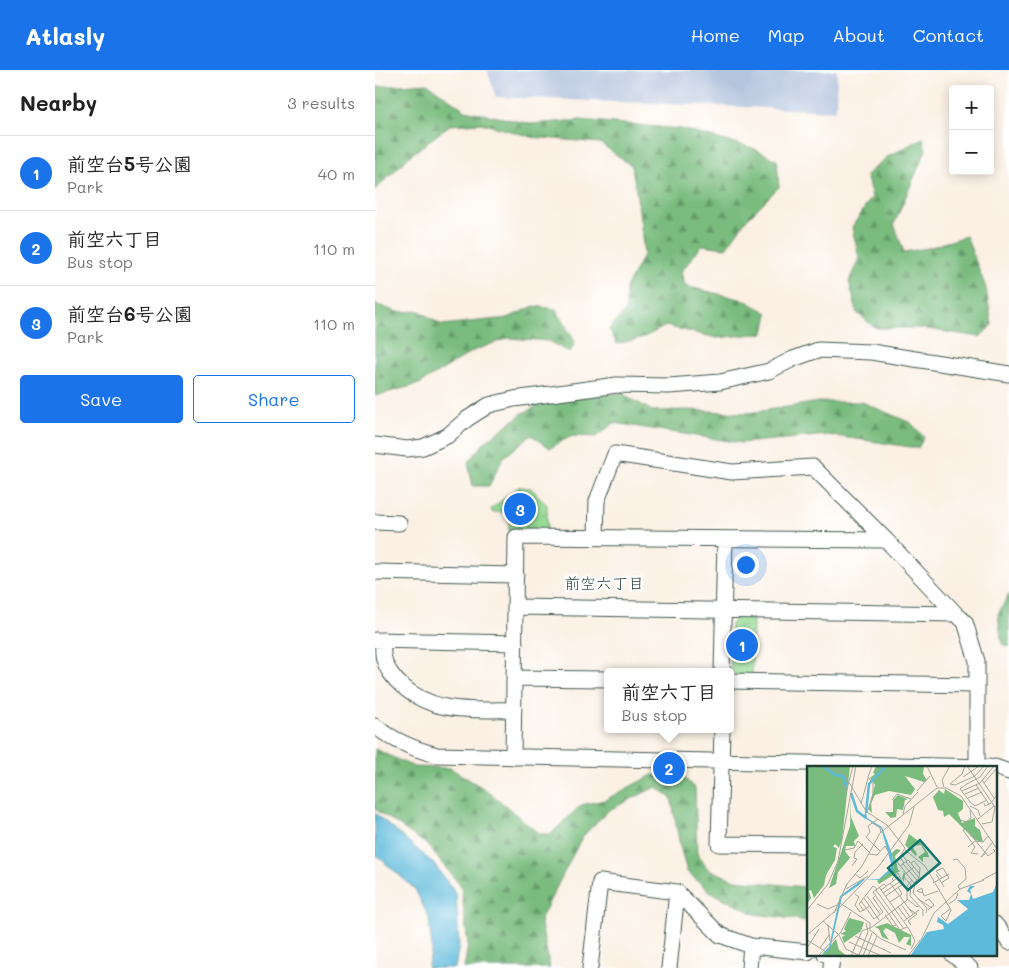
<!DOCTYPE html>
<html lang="en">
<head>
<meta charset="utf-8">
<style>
  body { margin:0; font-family:Mali,"Klee One",sans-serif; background:#f2f2f2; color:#222 }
  .controls { position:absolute; right:15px; top:15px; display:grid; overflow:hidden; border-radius:5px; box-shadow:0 2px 12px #0003 }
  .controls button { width:45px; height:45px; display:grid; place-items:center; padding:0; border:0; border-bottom:1px solid #e0e0e0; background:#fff; color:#222; font:25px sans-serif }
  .you { position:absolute; left:370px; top:494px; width:18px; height:18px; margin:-12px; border:4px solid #fff; border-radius:50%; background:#1a73e8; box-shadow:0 0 0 8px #1a73e833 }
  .badge { display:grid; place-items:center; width:32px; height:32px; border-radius:50%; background:#1a73e8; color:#fff; font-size:16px; font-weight:700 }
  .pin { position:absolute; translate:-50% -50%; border:2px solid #fff; box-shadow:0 1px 5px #0006 }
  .popup { position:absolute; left:229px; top:598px; width:130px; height:65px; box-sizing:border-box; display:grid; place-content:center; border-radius:5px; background:#fff; filter:drop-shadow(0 1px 4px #0005); font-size:16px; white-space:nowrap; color:#767676 }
  .popup b { font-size:19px; color:#222 }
  .popup::after { content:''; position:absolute; left:50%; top:100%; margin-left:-10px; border:10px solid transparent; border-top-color:#fff }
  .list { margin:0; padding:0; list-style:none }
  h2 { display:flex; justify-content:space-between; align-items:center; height:65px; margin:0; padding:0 20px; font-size:21px }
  h2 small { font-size:16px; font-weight:400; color:#767676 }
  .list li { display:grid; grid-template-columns:32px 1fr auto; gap:15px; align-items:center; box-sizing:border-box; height:75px; padding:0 20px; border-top:1px solid #e0e0e0 }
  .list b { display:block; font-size:19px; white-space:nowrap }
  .list p { margin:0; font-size:16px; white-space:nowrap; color:#767676 }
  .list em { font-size:16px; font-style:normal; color:#767676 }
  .actions { display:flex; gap:10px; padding:15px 20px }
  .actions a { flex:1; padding:11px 0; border:1px solid #1a73e8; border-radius:5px; text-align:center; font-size:18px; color:#1a73e8 }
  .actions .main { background:#1a73e8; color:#fff }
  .map { position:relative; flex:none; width:634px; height:898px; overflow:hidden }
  header { display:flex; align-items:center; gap:30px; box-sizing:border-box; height:70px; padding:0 25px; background:#1a73e8; color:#fff }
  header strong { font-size:24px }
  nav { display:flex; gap:28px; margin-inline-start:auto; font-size:18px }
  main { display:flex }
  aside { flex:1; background:#fff }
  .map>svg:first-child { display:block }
  .industrial { fill:#b6c5de }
  .forest { fill:url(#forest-firs); stroke:#4c7c59 }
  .park { fill:url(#park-tufts); stroke:#5b8c64 }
  .water { fill:#5dbadb; stroke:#3e7c88 }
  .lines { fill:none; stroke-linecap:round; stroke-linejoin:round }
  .minor-casing { stroke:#40584e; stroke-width:17 }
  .minor { stroke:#fff; stroke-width:15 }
  .labels { text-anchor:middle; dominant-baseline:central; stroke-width:4.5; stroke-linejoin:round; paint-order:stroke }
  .neighbourhood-label { font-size:16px; fill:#1f3d34; stroke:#fff }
  .inset-river { fill:none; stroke:#5dbadb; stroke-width:2.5 }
  .inset-road { fill:none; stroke:#a3a89d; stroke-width:1 }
  .view { fill:#0f766e; fill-opacity:0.15; stroke:#0f766e; stroke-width:2.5 }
  .inset-edge { fill:none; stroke:#1f3d34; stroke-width:2.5 }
</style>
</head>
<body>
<header>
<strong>Atlasly</strong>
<nav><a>Home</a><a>Map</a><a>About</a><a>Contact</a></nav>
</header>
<main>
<aside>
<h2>Nearby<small>3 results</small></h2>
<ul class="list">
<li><span class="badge">1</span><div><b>前空台5号公園</b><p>Park</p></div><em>40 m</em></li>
<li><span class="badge">2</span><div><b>前空六丁目</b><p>Bus stop</p></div><em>110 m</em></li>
<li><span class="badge">3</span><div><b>前空台6号公園</b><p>Park</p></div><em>110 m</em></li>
</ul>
<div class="actions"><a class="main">Save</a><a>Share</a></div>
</aside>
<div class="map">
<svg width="634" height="898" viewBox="0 0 634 898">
  <defs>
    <pattern id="forest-firs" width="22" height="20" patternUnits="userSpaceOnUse" patternTransform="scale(1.25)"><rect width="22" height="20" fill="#79bc7e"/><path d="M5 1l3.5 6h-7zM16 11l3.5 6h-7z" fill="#639a68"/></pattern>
    <pattern id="park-tufts" width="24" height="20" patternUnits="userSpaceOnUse" patternTransform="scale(1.25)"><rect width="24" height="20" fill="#97dc95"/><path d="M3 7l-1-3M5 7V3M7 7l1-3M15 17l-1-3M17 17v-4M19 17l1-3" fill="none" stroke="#7bb47a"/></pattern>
  </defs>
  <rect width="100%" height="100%" fill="#fff"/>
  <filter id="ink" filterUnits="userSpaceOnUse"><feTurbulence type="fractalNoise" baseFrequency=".02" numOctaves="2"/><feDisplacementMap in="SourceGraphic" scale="10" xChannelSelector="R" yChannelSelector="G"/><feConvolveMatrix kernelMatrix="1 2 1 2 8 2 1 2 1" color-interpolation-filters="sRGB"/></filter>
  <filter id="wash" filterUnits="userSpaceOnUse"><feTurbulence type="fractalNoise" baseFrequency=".0096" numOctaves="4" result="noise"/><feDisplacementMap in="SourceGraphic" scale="20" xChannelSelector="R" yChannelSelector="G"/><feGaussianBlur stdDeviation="1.12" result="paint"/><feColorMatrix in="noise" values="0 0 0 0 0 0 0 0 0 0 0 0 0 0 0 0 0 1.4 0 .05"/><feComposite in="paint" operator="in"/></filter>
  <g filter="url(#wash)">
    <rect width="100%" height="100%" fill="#fbf0e3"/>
    <!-- industrial -->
    <path class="industrial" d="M 112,0 L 462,0 L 461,41 L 121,27 Z"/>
    <!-- forest -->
    <path class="forest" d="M 52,13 L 90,40 L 156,54 L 205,50 L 306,59 L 378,78 L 402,90 L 404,117 L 371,150 L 351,178 L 327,175 L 306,202 L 310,216 L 369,230 L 393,243 L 389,263 L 342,268 L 291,256 L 269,267 L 242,274 L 234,259 L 251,240 L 251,218 L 269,184 L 264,141 L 257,96 L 225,73 L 157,67 L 106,53 L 75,55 L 37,84 L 0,120 L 0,17 Z
      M 548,68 L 551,80 L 519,154 L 529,182 L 553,178 L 591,166 L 611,218 L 617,255 L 605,267 L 545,258 L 501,258 L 482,243 L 474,211 L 484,188 L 477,157 L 497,127 L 491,105 L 512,87 Z
      M 0,234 L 22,242 L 45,241 L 66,255 L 133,248 L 159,236 L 181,239 L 200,272 L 195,283 L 174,271 L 133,268 L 100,280 L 44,314 L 0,326 Z
      M 247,323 L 277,341 L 313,340 L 373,343 L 444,332 L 487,332 L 536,353 L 549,367 L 543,378 L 453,365 L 366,373 L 239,353 L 221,367 L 196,366 L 175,378 L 156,365 L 128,388 L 114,416 L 98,416 L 93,393 L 110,372 L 148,343 L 173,331 Z
      M 634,524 L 634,577 L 627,574 L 623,544 Z
      M 0,679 L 39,697 L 75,698 L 113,721 L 164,764 L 176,764 L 206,735 L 230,730 L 277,705 L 308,707 L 320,718 L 322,784 L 333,799 L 360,810 L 430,817 L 433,820 L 433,851 L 380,844 L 337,823 L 312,802 L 305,776 L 296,727 L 281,717 L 234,740 L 207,767 L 165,850 L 175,898 L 89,898 L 93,875 L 86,816 L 51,774 L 0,739 Z"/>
    <!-- park -->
    <path class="park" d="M 144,417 L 156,418 L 172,435 L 172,461 L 134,461 L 134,443 L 117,442 L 116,439 Z
      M 363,547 L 378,547 L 377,607 L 362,607 L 355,600 L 356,554 Z"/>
    <!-- water -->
    <path class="water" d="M 0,743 L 58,793 L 81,824 L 84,875 L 80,898 L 52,898 L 57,879 L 54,848 L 40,819 L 0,784 Z"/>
  </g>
  <g filter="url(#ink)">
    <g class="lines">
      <defs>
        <path id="minor" d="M 0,375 L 32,379 L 48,377 L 72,366 L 92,349 L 114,335 L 139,329 L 242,315 L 294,316 L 345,312 L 394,301 L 418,289 L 443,280 L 496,282 L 634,304
          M 0,452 L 24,453
          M 221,467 L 222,431 L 240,384 L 357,402 L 438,397 L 511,470 L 581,544 L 590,552 L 602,591 L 602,696
          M 0,502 L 141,505
          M 140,537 L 581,544
          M 0,570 L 140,573
          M 8,570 C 8,576 7,584 9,589 C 11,598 19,609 26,615 C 60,645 96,639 139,640
          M 347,602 L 350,469
          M 139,608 L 233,609
          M 355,611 L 602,615
          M 0,656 C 19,671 38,679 62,685 L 614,697
          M 347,659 L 344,774 L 433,775
          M 138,687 L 141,467 L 511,470
          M 620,697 L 634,702
          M 620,854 L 634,872
          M 450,884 L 457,885 L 456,898
          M 577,884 L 595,898
          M 215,898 L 225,812 L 302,822 L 345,865 L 376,876 L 433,882
          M 294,898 L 302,822
          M 374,898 L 376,876"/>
      </defs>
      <!-- minor casing -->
      <use href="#minor" class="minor-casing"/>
      <!-- minor -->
      <use href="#minor" class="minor"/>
    </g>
  </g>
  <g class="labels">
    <!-- neighbourhood labels -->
    <g class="neighbourhood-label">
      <text x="229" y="512">前空六丁目</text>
    </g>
  </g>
  <!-- overview -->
  <g transform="translate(432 696)">
    <rect width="190" height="190" fill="#fbf0e3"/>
    <path d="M 0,0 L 43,0 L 35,74 L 32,82 L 28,78 L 26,81 L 30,82 L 28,94 L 19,109 L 17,119 L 7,132 L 4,124 L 2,125 L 4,132 L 0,138 ZM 69,0 L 117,0 L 116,8 L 120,14 L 117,16 L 98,10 L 108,23 L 104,29 L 82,25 L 68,29 L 64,36 L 65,47 L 61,43 L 68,19 L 63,12 L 68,8 L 66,7 ZM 138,23 L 156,35 L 156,43 L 151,47 L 155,57 L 168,52 L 168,60 L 165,58 L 173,64 L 176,76 L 168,74 L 142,48 L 137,51 L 136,45 L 131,44 L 126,31 L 132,24 L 137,28 ZM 91,29 L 101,33 L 98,34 L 96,44 L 90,43 L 89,51 L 84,52 L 78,46 L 86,46 L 86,34 ZM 44,34 L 44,51 L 52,70 L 47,75 L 48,80 L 39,80 L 38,85 L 43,92 L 31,106 L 29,118 L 22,122 L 43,60 ZM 102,68 L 114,77 L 121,87 L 122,91 L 116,91 L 116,96 L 111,91 L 118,86 L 114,79 L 105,80 L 110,88 L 109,90 L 98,79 ZM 89,83 L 94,84 L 88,90 L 91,104 L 98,107 L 97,116 L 95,112 L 97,106 L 93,105 L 72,118 L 70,115 L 87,102 L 85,87 ZM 42,152 L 57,156 L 54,165 L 37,177 L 35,171 L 38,169 L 33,168 L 39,165 L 37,163 ZM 80,157 L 104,169 L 104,180 L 99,178 L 103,171 L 97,171 L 92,177 L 88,167 L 79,162 L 76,165 L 82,174 L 75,171 L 72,163 L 68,161 ZM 29,173 L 32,184 L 40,190 L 15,190 Z" fill="#79bc7e"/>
    <path d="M 59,46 L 60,52 L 75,61 L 85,88 L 87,103 L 72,114 L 58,113 L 52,119 L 35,131 L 24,179 L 22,184 L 13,190 L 22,181 L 33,130 L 56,113 L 72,113 L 85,101 L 74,62 L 56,51 ZM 190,117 L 190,190 L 103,190 L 120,166 L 137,163 L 136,159 L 130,156 L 131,151 L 141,158 L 161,143 L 150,134 L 162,134 L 164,128 L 160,125 L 163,120 L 168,120 L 163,124 L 166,133 L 186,126 Z" fill="#5dbadb"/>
    <path class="inset-river" d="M 16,0 L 28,9 L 36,10 L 40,22M 44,27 L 50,45 L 59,52M 59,47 L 62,18 L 79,0"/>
    <path class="inset-road" d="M 19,0 L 37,8 L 59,45M 65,0 L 61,11 L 66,18 L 66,32 L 60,46 L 80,59M 120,0 L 130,21M 158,0 L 155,8 L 143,18 L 148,19 L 168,10 L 177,0M 160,0 L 188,41 L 185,56 L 175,58M 156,11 L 172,0M 175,14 L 187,32M 161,17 L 153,23 L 164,37 L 168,40 L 180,34M 177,17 L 190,2M 160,18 L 173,11 L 181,0M 169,19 L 182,38M 137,21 L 135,14 L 143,0M 110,25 L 123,10M 155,25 L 173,17 L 187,0M 29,27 L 36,20 L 41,22M 158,28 L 172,22M 38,31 L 46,0M 161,32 L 175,26M 85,34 L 90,28 L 104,33M 177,37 L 178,40 L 184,37 L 190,29M 54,38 L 61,12M 163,40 L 171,44 L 173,50M 96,48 L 98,40 L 111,26M 71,53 L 61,60 L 63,66 L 59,71 L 73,85M 171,53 L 187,40M 153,54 L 159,56 L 164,52 L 163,44M 64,56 L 73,62 L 74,67M 80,59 L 98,82 L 90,96 L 108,118 L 106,127 L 120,142 L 119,147M 161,81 L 168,75 L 176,76 L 181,70M 38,84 L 47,82 L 51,75 L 63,87M 98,84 L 118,100 L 144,144 L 139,155 L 134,150 L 143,143M 179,87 L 174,91 L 185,77M 62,88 L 70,89 L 78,80 L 81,85M 171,88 L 164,87 L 168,81 L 156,64 L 159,63 L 181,90 L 188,85 L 186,83M 146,94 L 150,93 L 158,102 L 159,113 L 151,120 L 153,124M 99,96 L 112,112M 97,97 L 93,91 L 95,89 L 100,95M 104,97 L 107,95 L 113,102 L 112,112 L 107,117M 96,98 L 110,114M 45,100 L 50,93 L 47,92 L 48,86 L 56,78M 93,100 L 101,94 L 112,107M 107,101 L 96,110 L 104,119 L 103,130 L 116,144 L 116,150M 48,108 L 53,112 L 61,105M 129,108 L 137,121M 175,114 L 190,106M 83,117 L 106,148M 126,117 L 142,108M 134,117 L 142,112 L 136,102 L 129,105 L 135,112M 79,120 L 77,118 L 66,126 L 93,164 L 100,161M 72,121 L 102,163 L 108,175 L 104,183M 39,123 L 61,110M 69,124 L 97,163M 74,124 L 93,110M 76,127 L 94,115M 116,127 L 110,125 L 115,122 L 116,127 L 117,130 L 131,125M 48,128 L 52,131 L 48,139 L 53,146 L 63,140M 60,130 L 73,148M 79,130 L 96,118 L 91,107 L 85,113 L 87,115M 57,132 L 72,154M 100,133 L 110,141 L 112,139M 111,133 L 125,142M 54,135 L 67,153 L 76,146 L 66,132 L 69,129M 118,135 L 122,133 L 127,139 L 121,144M 83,136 L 95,128 L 91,121M 10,138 L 21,143 L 30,139M 30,138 L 33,137 L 63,157 L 63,164 L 74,173 L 99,184M 94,138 L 103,151M 140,139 L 149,133 L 151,127M 91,141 L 100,153M 102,143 L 110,148 L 101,155 L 104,159M 0,144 L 21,118 L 31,95 L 49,0M 57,145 L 52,138 L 66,120 L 70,123M 27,147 L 40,118 L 55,100 L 73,67 L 130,22 L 139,22 L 154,30 L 190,83M 78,149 L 86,160 L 89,159M 16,155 L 32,169 L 39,183 L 53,190M 97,155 L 112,144M 21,159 L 23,175M 0,169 L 34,140 L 72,100 L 102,59 L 107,41M 48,170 L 84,187M 0,174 L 18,185M 42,176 L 75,190M 0,182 L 12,163M 13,182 L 22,169M 52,189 L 61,166 L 59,157M 11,190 L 34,166 L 44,146M 44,190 L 55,165 L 65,161 L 100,134 L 100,120 L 105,114M 56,190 L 65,167M 61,190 L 70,170M 101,190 L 115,172 L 127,147 L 153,123 L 177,114"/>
    <path class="view" d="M 113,74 L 133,97 L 101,124 L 81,102 Z"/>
    <rect width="190" height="190" class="inset-edge"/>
  </g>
</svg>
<div class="controls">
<button>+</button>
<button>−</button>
</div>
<div class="you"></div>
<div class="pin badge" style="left:367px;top:575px">1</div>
<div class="pin badge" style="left:294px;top:698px">2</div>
<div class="popup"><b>前空六丁目</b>Bus stop</div>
<div class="pin badge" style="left:145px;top:439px">3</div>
</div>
</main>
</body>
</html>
